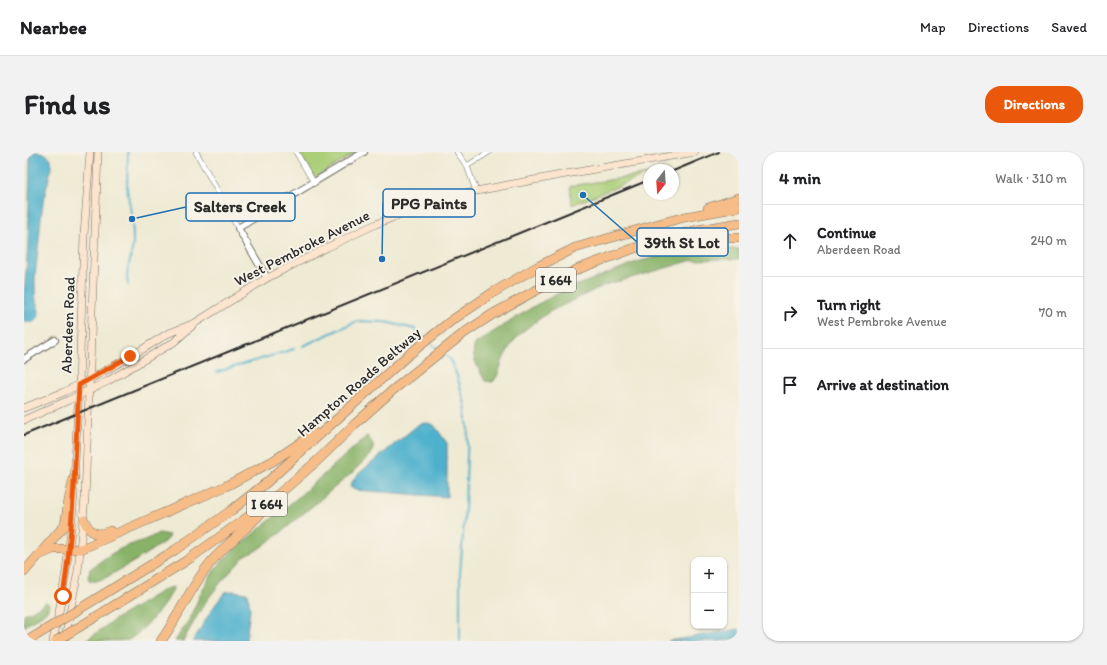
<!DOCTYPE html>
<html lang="en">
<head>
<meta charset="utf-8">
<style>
  body { margin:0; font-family:Itim,sans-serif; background:#f2f2f2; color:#202124 }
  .controls { position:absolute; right:12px; bottom:12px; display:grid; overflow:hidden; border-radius:8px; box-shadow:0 1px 3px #0004 }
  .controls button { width:36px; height:36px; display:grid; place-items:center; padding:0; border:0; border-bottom:1px solid #e0e0e0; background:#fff; color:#202124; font:20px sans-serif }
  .compass { position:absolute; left:619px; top:12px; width:36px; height:36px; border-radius:50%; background:#fff; box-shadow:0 1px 3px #0004; rotate:197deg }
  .stop { position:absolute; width:12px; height:12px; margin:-9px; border:3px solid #ea580c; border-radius:50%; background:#fff }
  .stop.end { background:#ea580c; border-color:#fff; box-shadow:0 1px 4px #0008 }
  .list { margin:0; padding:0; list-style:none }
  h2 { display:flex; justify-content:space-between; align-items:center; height:52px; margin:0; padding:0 16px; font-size:17px }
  h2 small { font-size:13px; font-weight:400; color:#757577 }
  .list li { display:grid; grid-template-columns:26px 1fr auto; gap:12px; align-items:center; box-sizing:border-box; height:72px; padding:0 16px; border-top:1px solid #e0e0e0 }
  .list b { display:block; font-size:15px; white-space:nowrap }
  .list p { margin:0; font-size:13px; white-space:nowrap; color:#757577 }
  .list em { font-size:13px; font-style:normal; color:#757577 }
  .icon { flex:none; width:22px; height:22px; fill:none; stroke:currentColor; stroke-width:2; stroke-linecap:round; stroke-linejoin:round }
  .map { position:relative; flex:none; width:715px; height:489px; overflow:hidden; border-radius:16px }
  header { display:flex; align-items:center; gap:24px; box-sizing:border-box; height:56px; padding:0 20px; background:#fff; border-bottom:1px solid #e0e0e0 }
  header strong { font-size:19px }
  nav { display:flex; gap:22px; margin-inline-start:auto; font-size:14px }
  .intro { display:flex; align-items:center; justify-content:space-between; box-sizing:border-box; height:96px; padding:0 24px }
  h1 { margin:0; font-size:28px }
  .button { padding:10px 18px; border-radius:16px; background:#ea580c; color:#fff; font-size:14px; font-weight:700 }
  main { display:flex; gap:24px; padding:0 24px }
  aside { flex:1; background:#fff; border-radius:16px; box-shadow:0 1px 3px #0004 }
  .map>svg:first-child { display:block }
  .green { fill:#abcf78; stroke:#6b7d52 }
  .forest { fill:#88b268; stroke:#5a6e4a }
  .water { fill:#4db0cc; stroke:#3c6e7c }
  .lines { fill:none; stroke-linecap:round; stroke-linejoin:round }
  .stream { stroke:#4db0cc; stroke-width:2 }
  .minor-casing { stroke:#706e66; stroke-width:6 }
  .tertiary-casing { stroke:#706e66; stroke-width:8 }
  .secondary-casing { stroke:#706e66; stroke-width:8 }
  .motorway-casing { stroke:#706e66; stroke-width:10 }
  .minor { stroke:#fff; stroke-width:5 }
  .tertiary { stroke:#fff; stroke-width:6 }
  .secondary { stroke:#fce5cf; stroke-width:7 }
  .motorway { stroke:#f7bd88; stroke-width:9 }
  .rail { stroke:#2b2b2b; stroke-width:2 }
  .motorway-bridge-casing { stroke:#706e66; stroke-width:10; stroke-linecap:butt }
  .motorway-bridge { stroke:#f7bd88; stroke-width:9 }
  .route { stroke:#ea580c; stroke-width:5 }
  .labels { text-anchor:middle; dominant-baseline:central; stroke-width:4; stroke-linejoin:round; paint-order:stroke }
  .shield { fill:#f7f3e8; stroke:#686764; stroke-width:1 }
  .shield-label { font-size:14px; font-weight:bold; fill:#2b2b2b }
  .street-label { font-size:15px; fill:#2b2b2b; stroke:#f7f3e8 }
  .leader { fill:none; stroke:#1f6fb2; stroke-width:1.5 }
  .callout-dot { fill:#1f6fb2; stroke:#f7f3e8; stroke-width:1.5 }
  .callout { fill:#f7f3e8; stroke:#1f6fb2; stroke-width:1.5 }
  .callout-label { font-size:16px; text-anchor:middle; font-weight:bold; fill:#2b2b2b }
</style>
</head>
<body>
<header>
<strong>Nearbee</strong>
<nav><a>Map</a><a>Directions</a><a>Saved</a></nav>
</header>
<div class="intro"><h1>Find us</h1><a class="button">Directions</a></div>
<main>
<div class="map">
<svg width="715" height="489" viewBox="0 0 715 489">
  <rect width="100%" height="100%" fill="#f7f3e8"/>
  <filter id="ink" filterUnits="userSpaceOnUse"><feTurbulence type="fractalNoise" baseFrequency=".025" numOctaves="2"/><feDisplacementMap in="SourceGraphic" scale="8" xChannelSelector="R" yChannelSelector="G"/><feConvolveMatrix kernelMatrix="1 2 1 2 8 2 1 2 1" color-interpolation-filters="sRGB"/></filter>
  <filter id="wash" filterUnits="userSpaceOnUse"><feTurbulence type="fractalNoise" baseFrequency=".012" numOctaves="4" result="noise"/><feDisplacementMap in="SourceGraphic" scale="16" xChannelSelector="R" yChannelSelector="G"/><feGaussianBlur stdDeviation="0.9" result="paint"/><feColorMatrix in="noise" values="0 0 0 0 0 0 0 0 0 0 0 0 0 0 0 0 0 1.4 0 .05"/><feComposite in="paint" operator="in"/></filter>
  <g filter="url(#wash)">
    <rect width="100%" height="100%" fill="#efead3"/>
    <!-- green -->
    <path class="green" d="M 275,0 L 333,0 L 291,26 Z
      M 625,22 L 548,53 L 546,34 Z"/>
    <!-- forest -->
    <path class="forest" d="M 681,96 L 715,97 L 715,107 L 669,108 L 621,122 L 581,133 L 525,160 L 499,179 L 487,192 L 479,207 L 474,223 L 469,230 L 461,229 C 457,221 447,205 450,196 C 450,194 451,192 452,191 L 512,153 L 541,138 L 613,110 L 647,101 Z
      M 343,284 L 349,292 L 349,297 L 346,303 L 329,320 L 255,382 L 233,398 L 220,405 L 197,430 L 180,452 L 159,489 L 151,489 L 166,466 L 176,443 L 190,418 L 207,400 L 272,347 Z
      M 135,381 L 145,383 L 143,388 L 111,409 L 83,425 L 73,429 L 66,429 L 64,426 L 66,417 C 78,408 90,399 103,394 C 114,390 125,387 135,381 Z
      M 149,435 C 149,446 115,484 104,488 C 97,489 70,489 61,489 L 90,468 L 141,437 Z
      M 22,450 L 26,453 C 23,463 8,468 0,475 L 0,462 L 8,459 Z"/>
    <!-- water -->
    <path class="water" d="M 10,0 C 17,0 25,1 27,9 C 28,20 21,40 19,51 C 17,64 16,76 15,88 C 14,100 12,113 11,125 C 11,133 11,141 12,149 C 13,153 15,157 15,161 C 15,169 6,174 0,168 L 0,147 L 4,92 L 6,6 Z
      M 404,271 L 410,273 L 423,291 L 423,345 L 331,338 L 326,335 L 328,330 L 333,323 L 395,272 Z
      M 209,439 L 224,441 L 226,457 L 222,489 L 169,489 L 188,457 L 201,440 Z
      M 715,477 L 715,486 L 696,489 L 644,489 Z"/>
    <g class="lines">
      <!-- stream -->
      <path class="stream" d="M 104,0 L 103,37 L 108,67 L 109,83 L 109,92 L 103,124 L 104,133
        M 406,190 L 415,198
        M 279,194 L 333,169 L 361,170 L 391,177 L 401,186
        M 418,201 L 426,207 L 433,224 L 441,252 L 444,277 L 441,356 L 436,422 L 436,489
        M 193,220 L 270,197"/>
    </g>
  </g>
  <g filter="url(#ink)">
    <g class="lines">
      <defs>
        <path id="minor" d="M 172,0 L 214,76
          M 272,0 L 290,31
          M 433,0 L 443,14 L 452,39
          M 443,14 L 465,0"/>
        <path id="tertiary" d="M 243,126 L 214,76 L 340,0
          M 0,207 L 31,188"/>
        <path id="secondary" d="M 0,256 L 40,240 L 66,227 L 106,205 L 143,182 L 171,171 L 243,126 L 304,95 L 352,72 L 402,53 L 452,39 L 542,22 L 671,0
          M 0,268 L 45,248 L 84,229 L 150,190 L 168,174
          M 50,330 L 55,233 L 60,83 L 66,0
          M 41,486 L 54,419 L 61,346 L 74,0
          M 29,489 C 40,440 47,391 50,341"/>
        <path id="motorway" d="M 684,56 L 715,46
          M 653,88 L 695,86 L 715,86
          M 60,368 C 66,381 72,385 86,379
          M 15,403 L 29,397 L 57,397 L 202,334 L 249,309 L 291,281
          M 0,420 L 41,373 L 45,348 L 50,326
          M 75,445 L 151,398 L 208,358 L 242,331 L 383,204 L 427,169 L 470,140 L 513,115 L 551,96 L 638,71 L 661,65 L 715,55
          M 70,466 L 165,407 L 249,347 L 293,309 L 331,272 L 369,238 L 440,181 L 469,162 L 507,141 L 554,117 L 630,89 L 673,78 L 715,71
          M 3,489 L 13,483
          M 137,489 C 155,464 167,434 187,410 C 202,392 222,378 238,360"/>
      </defs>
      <!-- minor casing -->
      <use href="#minor" class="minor-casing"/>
      <!-- tertiary casing -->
      <use href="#tertiary" class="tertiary-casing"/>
      <!-- secondary casing -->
      <use href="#secondary" class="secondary-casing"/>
      <!-- motorway casing -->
      <use href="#motorway" class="motorway-casing"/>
      <!-- minor -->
      <use href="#minor" class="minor"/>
      <!-- tertiary -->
      <use href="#tertiary" class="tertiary"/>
      <!-- secondary -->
      <use href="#secondary" class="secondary"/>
      <!-- motorway -->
      <use href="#motorway" class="motorway"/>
      <!-- rail -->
      <path class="rail" d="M 649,19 L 695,0
        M 0,283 L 625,28"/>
      <defs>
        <path id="motorway-bridge" d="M 13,483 L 75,445
          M 32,489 L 70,466"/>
      </defs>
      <!-- motorway-bridge casing -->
      <use href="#motorway-bridge" class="motorway-bridge-casing"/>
      <!-- motorway-bridge -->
      <use href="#motorway-bridge" class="motorway-bridge"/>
    </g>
  </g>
  <g class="lines" filter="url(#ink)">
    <!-- route -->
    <path class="route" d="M 39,444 C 50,374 51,303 55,233 L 106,204"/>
  </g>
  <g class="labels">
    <!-- shield labels -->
    <g class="shield">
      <rect x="512" y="116" width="40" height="24" rx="3"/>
      <rect x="223" y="340" width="40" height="24" rx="3"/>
    </g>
    <g class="shield-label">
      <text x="532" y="128">I 664</text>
      <text x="243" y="352">I 664</text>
    </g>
    <!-- street labels -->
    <g class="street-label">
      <text transform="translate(278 96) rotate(-27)">West Pembroke Avenue</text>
      <text transform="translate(44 173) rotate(-88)">Aberdeen Road</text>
      <text transform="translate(335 230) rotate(-41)">Hampton Roads Beltway</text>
    </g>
  </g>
  <!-- callouts -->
  <path class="leader" d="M358 107L359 51M108 67L162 55M559 43L613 90"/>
  <g class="callout-dot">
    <circle cx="358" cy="107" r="4"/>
    <circle cx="108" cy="67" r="4"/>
    <circle cx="559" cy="43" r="4"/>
  </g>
  <g class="callout">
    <rect x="359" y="37" width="92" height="28" rx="4"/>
    <rect x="162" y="41" width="109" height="28" rx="4"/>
    <rect x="613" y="76" width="91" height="28" rx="4"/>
  </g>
  <g class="callout-label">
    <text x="405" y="57">PPG Paints</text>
    <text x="216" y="60">Salters Creek</text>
    <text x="658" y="96">39th St Lot</text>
  </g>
</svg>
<div class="controls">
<button>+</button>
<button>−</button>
</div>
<svg class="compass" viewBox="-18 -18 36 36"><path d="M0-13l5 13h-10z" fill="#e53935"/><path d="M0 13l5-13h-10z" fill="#757577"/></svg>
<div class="stop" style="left:39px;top:444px"></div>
<div class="stop end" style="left:106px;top:204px"></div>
</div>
<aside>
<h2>4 min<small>Walk · 310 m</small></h2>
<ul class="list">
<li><svg class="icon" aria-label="ahead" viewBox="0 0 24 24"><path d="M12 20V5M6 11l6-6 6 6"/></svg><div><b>Continue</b><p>Aberdeen Road</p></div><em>240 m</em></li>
<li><svg class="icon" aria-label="right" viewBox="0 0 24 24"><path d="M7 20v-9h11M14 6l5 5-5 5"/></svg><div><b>Turn right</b><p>West Pembroke Avenue</p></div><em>70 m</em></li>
<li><svg class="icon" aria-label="arrive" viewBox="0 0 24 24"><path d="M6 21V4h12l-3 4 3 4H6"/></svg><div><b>Arrive at destination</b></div></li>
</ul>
</aside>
</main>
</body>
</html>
